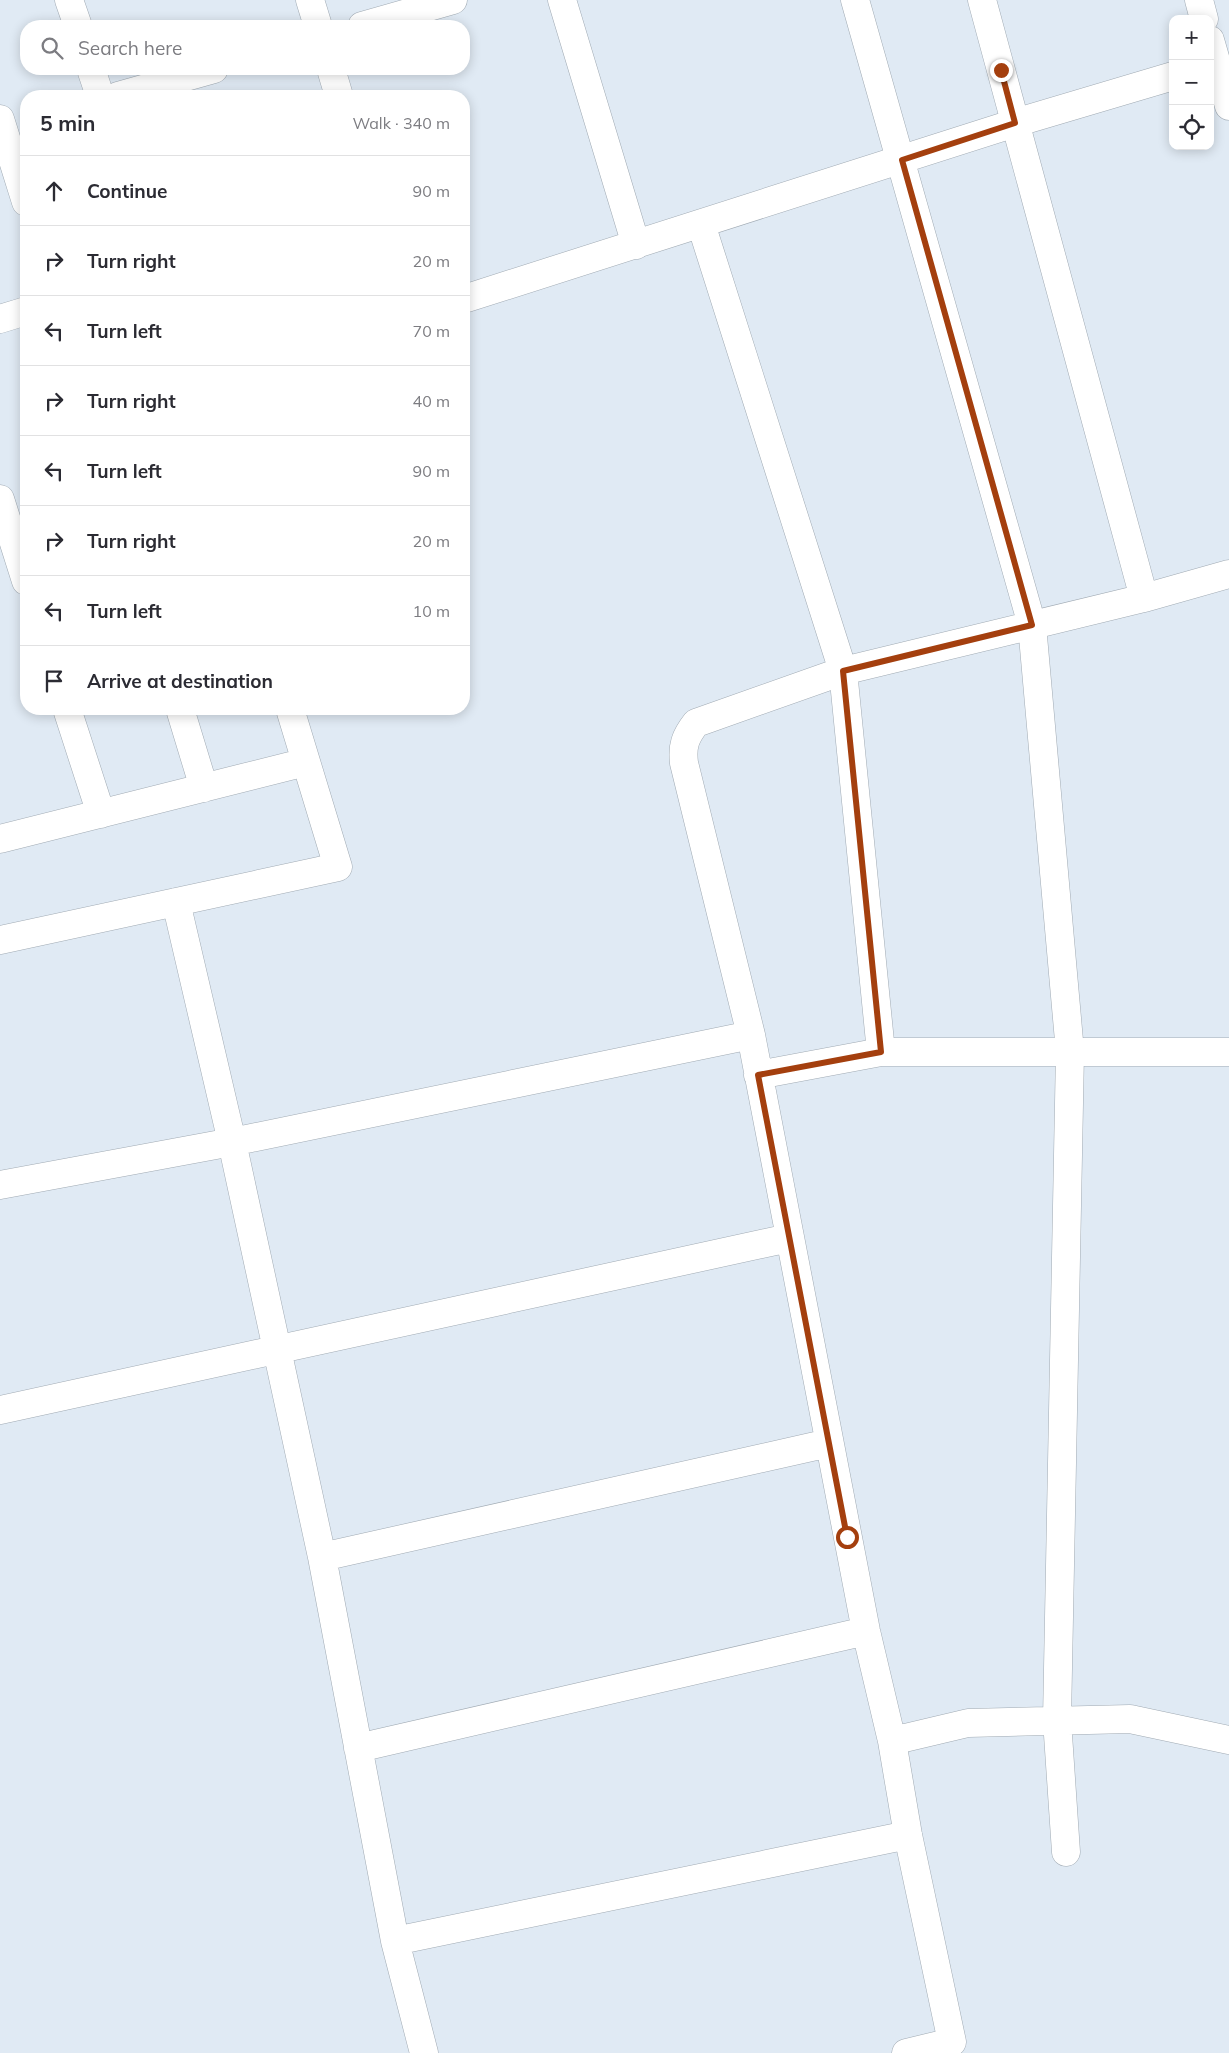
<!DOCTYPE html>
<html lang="en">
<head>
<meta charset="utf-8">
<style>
  body { margin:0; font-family:Mulish,sans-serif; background:#f2f2f3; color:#2b2b33 }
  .controls { position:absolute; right:15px; top:15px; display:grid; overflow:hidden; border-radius:10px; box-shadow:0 2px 12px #0003 }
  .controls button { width:45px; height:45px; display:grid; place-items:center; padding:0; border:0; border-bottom:1px solid #e1e1e2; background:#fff; color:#2b2b33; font:25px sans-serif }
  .stop { position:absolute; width:15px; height:15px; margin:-11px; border:4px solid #a43f0e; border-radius:50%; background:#fff }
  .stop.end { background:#a43f0e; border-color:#fff; box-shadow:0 1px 5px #0008 }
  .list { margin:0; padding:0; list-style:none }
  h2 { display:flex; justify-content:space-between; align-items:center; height:65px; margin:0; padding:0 20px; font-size:21px }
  h2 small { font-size:16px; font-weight:400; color:#7c7c81 }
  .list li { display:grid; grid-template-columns:32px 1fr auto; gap:15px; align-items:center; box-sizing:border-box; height:70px; padding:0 20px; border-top:1px solid #e1e1e2 }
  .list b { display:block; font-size:19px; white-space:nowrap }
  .list em { font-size:16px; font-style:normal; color:#7c7c81 }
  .icon { flex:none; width:28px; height:28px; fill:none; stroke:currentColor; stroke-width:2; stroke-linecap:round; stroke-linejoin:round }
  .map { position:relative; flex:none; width:1229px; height:2053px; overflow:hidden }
  .search { position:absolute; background:#fff; box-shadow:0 2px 12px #0003; left:20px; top:20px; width:450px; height:55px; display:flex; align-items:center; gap:12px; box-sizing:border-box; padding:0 18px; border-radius:20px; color:#7c7c81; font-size:19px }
  .panel { position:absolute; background:#fff; box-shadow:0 2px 12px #0003; left:20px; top:90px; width:450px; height:625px; border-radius:20px }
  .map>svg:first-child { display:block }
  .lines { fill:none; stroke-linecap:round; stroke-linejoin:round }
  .minor-casing { stroke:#a0aab3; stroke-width:29 }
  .minor { stroke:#fff; stroke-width:28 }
  .route { stroke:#a43f0e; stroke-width:6 }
</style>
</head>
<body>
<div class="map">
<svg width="1229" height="2053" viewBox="0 0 1229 2053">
  <rect width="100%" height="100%" fill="#e0eaf4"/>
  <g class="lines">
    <defs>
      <path id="minor" d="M 69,0 L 78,26
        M 310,0 L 318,26
        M 562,0 L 636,245
        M 855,0 L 1032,625 L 1070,1052 L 1057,1720 L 1066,1852
        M 982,0 L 1144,598 L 1229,574
        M 1199,0 L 1204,19
        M 362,26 L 453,0
        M 1210,40 L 1229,106
        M 91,69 L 100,96
        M 331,69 L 339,96
        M 118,96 L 214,69
        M 0,119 L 26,202
        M 701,224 L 843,671 L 881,1052
        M 464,299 L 1015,123 L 1173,76
        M 0,319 L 26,311
        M 0,499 L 26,581
        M 67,709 L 101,814
        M 180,709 L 204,788
        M 0,839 L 306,762
        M 176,902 L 232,1142 L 322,1557 L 395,1941 L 424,2053
        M 0,940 L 338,867 L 290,709
        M 758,1075 L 881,1052 L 1229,1052
        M 0,1185 L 232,1142 L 751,1035
        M 0,1410 L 789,1238
        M 322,1557 L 829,1443
        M 892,1741 L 968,1723 L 1130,1719 L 1229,1740
        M 358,1748 L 866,1631
        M 395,1941 L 908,1835
        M 906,2053 L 952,2042 L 908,1835 L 892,1741 L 866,1631 L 751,1035 L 684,763 C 682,746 685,737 696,723 L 843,671 L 1144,598"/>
    </defs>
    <!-- minor casing -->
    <use href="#minor" class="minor-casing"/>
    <!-- minor -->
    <use href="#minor" class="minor"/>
  </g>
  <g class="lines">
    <!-- route -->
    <path class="route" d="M 847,1537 L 758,1075 L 881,1052 L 843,671 L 1032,625 L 902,160 L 1015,123 L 1001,70"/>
  </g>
</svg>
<div class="controls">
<button>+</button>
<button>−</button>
<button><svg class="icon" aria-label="locate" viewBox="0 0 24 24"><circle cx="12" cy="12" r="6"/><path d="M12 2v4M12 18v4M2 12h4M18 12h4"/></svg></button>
</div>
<div class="stop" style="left:847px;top:1537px"></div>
<div class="stop end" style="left:1001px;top:70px"></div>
<div class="search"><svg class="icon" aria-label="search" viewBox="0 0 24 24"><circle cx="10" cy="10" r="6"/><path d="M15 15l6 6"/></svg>Search here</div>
<section class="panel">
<h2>5 min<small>Walk · 340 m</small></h2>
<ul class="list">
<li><svg class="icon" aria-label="ahead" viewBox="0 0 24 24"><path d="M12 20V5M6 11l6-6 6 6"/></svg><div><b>Continue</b></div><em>90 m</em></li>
<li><svg class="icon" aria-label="right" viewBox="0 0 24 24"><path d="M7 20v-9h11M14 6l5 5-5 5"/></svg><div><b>Turn right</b></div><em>20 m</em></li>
<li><svg class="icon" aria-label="left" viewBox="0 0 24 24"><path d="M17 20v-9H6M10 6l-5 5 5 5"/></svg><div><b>Turn left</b></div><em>70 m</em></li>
<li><svg class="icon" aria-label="right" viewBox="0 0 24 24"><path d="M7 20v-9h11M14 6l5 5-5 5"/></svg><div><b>Turn right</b></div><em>40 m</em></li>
<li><svg class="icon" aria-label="left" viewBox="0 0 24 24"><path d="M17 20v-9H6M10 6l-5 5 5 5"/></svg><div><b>Turn left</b></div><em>90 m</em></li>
<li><svg class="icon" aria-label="right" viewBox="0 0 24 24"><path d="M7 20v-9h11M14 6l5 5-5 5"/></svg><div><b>Turn right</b></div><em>20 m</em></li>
<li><svg class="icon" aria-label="left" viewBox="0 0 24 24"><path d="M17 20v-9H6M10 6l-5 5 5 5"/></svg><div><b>Turn left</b></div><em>10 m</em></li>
<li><svg class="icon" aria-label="arrive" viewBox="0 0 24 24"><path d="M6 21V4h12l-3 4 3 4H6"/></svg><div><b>Arrive at destination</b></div></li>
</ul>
</section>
</div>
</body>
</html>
